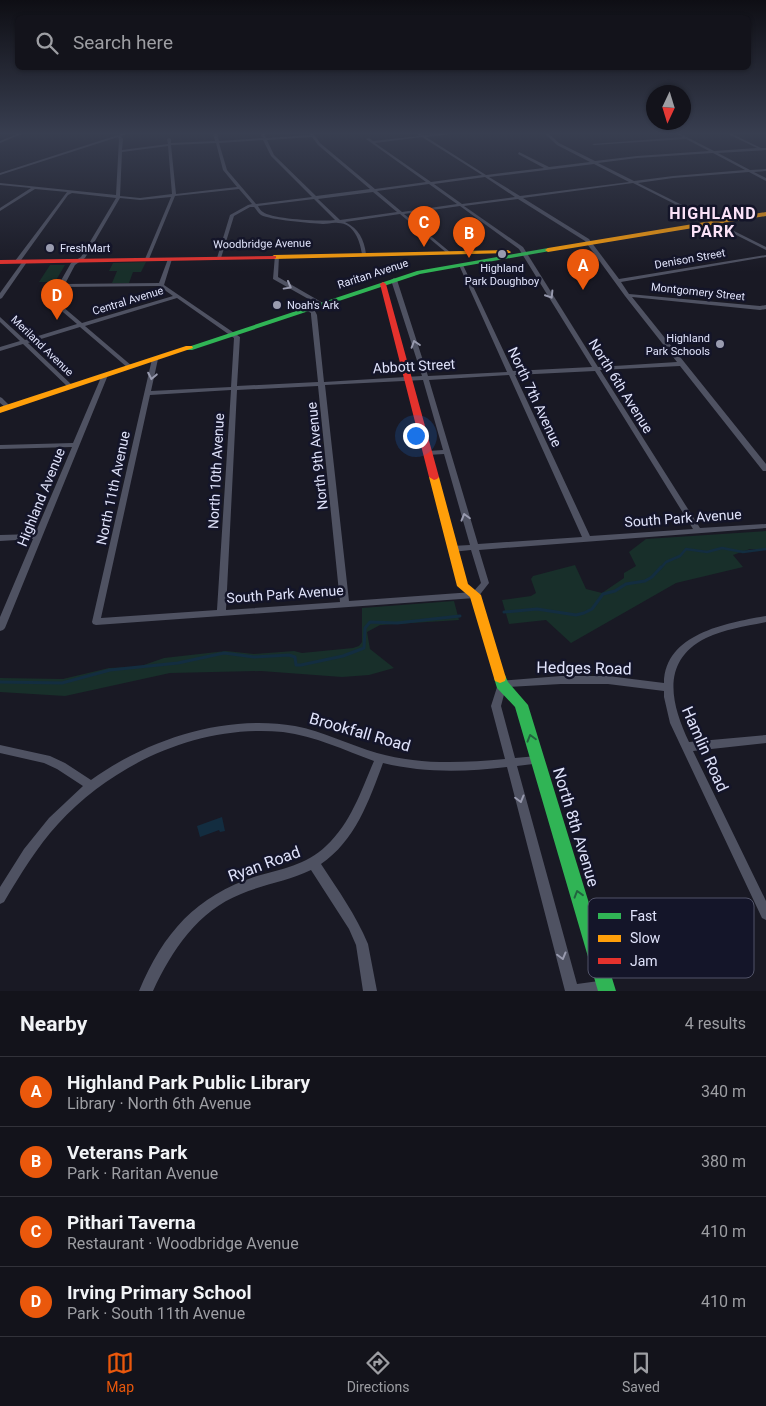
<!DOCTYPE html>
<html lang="en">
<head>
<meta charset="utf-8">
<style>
  body { margin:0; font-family:Roboto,sans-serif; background:#1c1c24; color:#f1f3f6 }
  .compass { position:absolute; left:646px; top:85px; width:45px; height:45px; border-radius:50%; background:#13131b; box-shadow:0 1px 4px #0004; rotate:184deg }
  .you { position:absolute; left:415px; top:435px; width:18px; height:18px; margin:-12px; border:4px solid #fff; border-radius:50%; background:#1a73e8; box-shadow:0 0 0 8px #1a73e833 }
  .badge { display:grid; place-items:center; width:32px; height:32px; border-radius:50%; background:#ea580c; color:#fff; font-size:16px; font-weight:700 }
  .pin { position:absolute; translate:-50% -41px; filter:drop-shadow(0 1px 2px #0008) }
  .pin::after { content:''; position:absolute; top:26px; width:18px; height:15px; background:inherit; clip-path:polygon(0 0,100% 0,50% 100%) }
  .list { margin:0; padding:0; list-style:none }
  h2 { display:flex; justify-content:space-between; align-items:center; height:65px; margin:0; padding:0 20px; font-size:21px }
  h2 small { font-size:16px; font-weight:400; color:#9d9ea3 }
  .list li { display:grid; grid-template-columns:32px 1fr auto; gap:15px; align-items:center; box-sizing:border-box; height:70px; padding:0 20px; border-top:1px solid #32323a }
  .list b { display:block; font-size:19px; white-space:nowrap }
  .list p { margin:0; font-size:16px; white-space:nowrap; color:#9d9ea3 }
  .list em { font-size:16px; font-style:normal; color:#9d9ea3 }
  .icon { flex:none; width:28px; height:28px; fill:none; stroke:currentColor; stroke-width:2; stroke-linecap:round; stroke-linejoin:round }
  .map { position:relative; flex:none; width:766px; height:991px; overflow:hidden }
  .search { position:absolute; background:#13131b; box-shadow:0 1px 4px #0004; left:15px; right:15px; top:15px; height:55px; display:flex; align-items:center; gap:12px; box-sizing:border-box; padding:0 18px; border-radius:8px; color:#9d9ea3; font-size:19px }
  .sheet { height:345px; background:#13131b }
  nav { display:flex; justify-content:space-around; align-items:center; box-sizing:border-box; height:70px; border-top:1px solid #32323a; background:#13131b; font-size:14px; color:#9d9ea3 }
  nav a { display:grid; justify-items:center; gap:2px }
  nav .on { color:#ea580c }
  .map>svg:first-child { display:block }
  .green { fill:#182f2a }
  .water { fill:#132d40 }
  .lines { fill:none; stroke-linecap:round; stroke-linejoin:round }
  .stream-far1 { stroke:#132d40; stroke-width:2.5 }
  .stream { stroke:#132d40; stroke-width:3 }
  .street { fill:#4f5262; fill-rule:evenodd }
  .fast { fill:#30b455; fill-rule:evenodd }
  .slow { fill:#ff9f0a; fill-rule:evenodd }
  .jam { fill:#e5322d; fill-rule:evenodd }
  .oneway { stroke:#989aae }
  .oneway2 { stroke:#22643f }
  .poi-dot { fill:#9a9cb0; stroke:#141529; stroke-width:2 }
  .labels { text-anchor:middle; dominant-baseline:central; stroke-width:5; stroke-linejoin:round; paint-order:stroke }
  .far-street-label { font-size:11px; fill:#e0e3fb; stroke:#141529 }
  .far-poi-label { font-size:11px; fill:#e0e3fb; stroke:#141529; text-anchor:start }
  .street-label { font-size:14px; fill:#e0e3fb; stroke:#141529 }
  .far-district-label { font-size:16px; font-weight:bold; letter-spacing:1px; fill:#fbe2f8; stroke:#141529 }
  .near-street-label { font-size:16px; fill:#e0e3fb; stroke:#141529 }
  .key { fill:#141529; stroke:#515368; stroke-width:1 }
  .key-label { font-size:14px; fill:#e0e3fb }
</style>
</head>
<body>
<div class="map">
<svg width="766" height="991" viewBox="0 0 766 991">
  <rect width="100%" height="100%" fill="#191924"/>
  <!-- green -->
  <path class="green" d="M 146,262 L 141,272 L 133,272 L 129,283 L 112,283 L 117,271 L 109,271 L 113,263 Z
    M 50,265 L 65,265 L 55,282 L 39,282 Z
    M 766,531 L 766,549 L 750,549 L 733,555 L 743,567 L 676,583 L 571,643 L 546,620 L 509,624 L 502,600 L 531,596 L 536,593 L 531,579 L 533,576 L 575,565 L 586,589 L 602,593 L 624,578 L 624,573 L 636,566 L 629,552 L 646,539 Z
    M 454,601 L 459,620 L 380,625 L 367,632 L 370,649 L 394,668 L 369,675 L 342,677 L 261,671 L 170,673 L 65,696 L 0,692 L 0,678 L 63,679 L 109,668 L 138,667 L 164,658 L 226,651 L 254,654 L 294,651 L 302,653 L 353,648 L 359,646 L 362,642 L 362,608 Z"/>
  <!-- water -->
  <path class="water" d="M 222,817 L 225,831 L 220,832 L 219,830 L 200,837 L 197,826 Z"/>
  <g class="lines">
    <!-- stream-far1 -->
    <path class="stream-far1" d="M 660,569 L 666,562 L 680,556 L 686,549 L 707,552 L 722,548 L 743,552 L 766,549"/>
    <!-- stream -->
    <path class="stream" d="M 504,612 L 537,609 L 576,615 L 584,613 L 592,609 L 603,594 L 615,591 L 626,584 L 645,581 L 652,577 L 661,567
      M 0,682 L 62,683 L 110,670 L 178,663 L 224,653 L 254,657 L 289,655 L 295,657 L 296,665 L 301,665 L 343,656 L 364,648 L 365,628 L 370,622 L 397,623 L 460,616"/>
    <!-- street -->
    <path class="street" d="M 20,133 L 24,133 L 0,143 L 0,141 Z
      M 124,133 L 129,133 L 121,136 L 123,139 L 122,150 L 168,144 L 167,139 L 169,138 L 171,139 L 171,143 L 215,141 L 213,133 L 217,133 L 219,141 L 263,138 L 260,133 L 264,133 L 266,138 L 311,135 L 309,133 L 313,133 L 320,143 L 375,189 L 426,182 L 366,139 L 369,138 L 373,141 L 419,136 L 415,133 L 419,133 L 423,135 L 453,133 L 451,134 L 426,137 L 486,175 L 544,168 L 518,154 L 519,152 L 549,167 L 590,162 L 557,145 L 544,133 L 548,133 L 559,143 L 595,161 L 637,156 L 709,151 L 686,139 L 594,145 L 592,144 L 683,137 L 675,133 L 679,133 L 714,151 L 757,148 L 726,133 L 730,133 L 761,148 L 766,148 L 766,150 L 718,153 L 750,170 L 766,169 L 766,171 L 754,172 L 766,178 L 766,181 L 749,172 L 673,178 L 638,183 L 766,247 L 766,250 L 633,183 L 523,198 L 589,239 L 619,279 L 766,255 L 766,257 L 621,282 L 629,294 L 760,306 L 766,305 L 766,309 L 760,310 L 632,297 L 766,464 L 766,471 L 763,471 L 680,366 L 600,370 L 700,528 L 766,524 L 766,528 L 479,550 L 489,583 L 478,597 L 475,598 L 96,625 L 93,624 L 92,622 L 152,359 L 155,357 L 158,359 L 151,391 L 231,387 L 234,338 L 177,298 L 85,326 L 132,366 L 132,368 L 128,368 L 80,327 L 28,343 L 73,386 L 73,388 L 69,388 L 23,344 L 0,351 L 0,347 L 20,341 L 0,322 L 0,317 L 25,340 L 77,324 L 50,301 L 58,287 L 56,286 L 59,284 L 71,263 L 81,257 L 116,198 L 72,193 L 68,195 L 19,263 L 17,263 L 15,262 L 15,261 L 67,192 L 35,189 L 0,211 L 0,208 L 31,188 L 0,185 L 0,183 L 116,195 L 119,139 L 118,137 L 0,175 L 0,173 ZM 312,137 L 318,145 L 370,189 L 316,196 L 274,155 L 267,140 ZM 422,137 L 482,175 L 431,182 L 375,143 ZM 263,140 L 271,156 L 312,197 L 256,204 L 227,170 L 219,143 ZM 216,143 L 223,170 L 237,187 L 176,194 L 171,145 ZM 168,146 L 172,194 L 140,198 L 120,196 L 122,152 ZM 713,153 L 745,170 L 673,176 L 634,181 L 598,163 L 637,158 ZM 594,164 L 629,182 L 520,196 L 489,177 ZM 485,177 L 515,197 L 462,204 L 434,184 ZM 429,184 L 457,204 L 402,212 L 377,191 ZM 239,189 L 252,204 L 248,205 L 230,215 L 217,258 L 217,259 L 221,258 L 234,216 L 250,207 L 254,207 C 256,209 258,213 261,215 C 270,220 311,223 323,224 C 328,224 333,222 338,223 C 354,223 360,241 362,254 L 364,255 L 366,254 C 364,239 359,229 345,222 L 400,214 L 448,254 L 450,253 L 450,252 L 404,214 L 460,206 L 519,249 L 592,367 L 513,371 L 463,265 L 461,264 L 459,265 L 507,372 L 428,376 L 397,280 L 394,278 L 391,280 L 422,376 L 324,382 L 317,315 L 315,311 L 307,307 L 304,309 L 311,313 L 311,315 L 318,382 L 237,386 L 240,337 L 164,285 L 172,259 L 172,258 L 168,259 L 159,283 L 65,284 L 75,265 L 85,258 L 120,198 L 140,200 L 171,197 L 145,259 L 147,260 L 149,259 L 175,196 ZM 373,192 L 397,212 L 340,220 L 318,199 ZM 314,199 L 335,220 C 323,222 271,219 263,212 C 261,211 259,208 258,206 ZM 518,199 L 585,241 L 625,296 L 677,362 L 598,367 L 523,247 L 464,206 ZM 159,286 L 173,296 L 82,323 L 56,301 L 63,287 ZM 595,371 L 693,529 L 590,536 L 515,375 ZM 509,375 L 582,537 L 478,544 L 429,380 ZM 423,380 L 443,450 L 428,451 L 424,453 L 428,455 L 444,454 L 470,545 L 452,546 L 448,549 L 452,552 L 471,550 L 481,583 L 473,592 L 349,601 L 325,385 ZM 318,386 L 340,602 L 226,610 L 237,390 ZM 231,390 L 217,610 L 101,618 L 150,395 Z
      M 275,255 L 279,256 L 278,277 L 323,303 L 323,305 L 319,305 L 273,279 Z
      M 23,261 L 27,262 L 2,298 L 0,299 L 0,293 Z
      M 105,373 L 108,375 L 5,628 L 3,630 L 0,631 L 0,617 L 33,539 L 0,541 L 0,535 L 35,534 L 72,447 L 0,449 L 0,445 L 73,443 L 102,375 Z
      M 0,397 L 2,398 L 11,407 L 10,408 L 6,408 L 0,403 Z
      M 766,616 L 766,622 C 746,626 725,629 706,638 C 660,661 671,704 689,742 L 766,735 L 766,743 L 693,751 L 766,901 L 766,920 L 762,918 L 670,723 L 664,697 L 664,691 L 608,684 L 561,684 L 506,687 L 501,706 L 515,758 L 537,756 L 541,757 L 542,760 L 541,763 L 517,766 L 577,984 L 606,980 L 611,982 L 613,987 L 611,991 L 565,991 L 507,767 C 465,772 424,773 383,763 C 369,801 355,841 321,864 C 338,890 356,915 368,944 L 377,991 L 363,991 L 356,945 L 349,929 L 311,870 C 289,881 264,884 241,894 C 198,911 172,950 153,991 L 139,991 C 164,932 196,896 257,876 C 282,869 306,865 326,846 C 351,823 361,791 374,761 C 344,750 315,736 283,732 C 199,724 114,763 58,824 C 37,847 20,875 4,902 L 0,904 L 0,887 L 24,849 L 49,818 L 83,786 L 57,769 L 44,763 L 0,753 L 0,745 L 50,756 L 65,763 L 91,780 C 148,739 225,714 295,726 C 323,731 349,745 377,753 C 419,765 462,763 505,759 L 491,706 L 499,681 L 561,676 L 608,676 L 664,683 C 665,633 728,623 766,616 Z"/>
    <!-- fast -->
    <path class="fast" d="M 548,248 L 550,249 L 550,251 L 420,274 L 192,350 L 186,350 L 185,348 L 417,271 Z
      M 500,673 L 505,675 L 508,682 L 528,705 L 616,991 L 598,991 L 515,707 L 497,688 L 494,678 L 495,675 Z"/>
    <!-- slow -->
    <path class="slow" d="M 766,212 L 766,216 L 548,252 L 545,250 L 548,248 Z
      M 508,250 L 511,252 L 510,253 L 274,259 L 271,257 L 274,255 Z
      M 186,346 L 192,346 L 193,348 L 0,413 L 0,407 Z
      M 434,474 L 439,477 L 468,584 L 481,595 L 506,678 L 505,681 L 500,683 L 495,681 L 494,678 L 470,597 L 457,586 L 429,477 Z"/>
    <!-- jam -->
    <path class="jam" d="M 276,256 L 276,258 L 274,259 L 0,264 L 0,260 Z
      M 383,282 L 386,284 L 439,477 L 437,479 L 434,480 L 429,477 L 380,284 Z"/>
  </g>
  <!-- one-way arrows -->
  <defs><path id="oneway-chevron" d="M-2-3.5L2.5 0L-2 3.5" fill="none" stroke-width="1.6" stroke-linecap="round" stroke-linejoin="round" transform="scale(1.25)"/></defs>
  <g class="oneway">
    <use href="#oneway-chevron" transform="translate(288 286) rotate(29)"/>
    <use href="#oneway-chevron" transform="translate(550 295) rotate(58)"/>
    <use href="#oneway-chevron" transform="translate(415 344) rotate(-108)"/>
    <use href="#oneway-chevron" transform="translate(152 376) rotate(101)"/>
    <use href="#oneway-chevron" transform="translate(465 517) rotate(-106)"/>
    <use href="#oneway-chevron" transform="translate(520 799) rotate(75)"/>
    <use href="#oneway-chevron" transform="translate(562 956) rotate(75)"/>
  </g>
  <g class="oneway2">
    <use href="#oneway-chevron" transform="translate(531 738) rotate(-106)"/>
    <use href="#oneway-chevron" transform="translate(578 894) rotate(-107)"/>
  </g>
  <!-- sky -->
  <linearGradient id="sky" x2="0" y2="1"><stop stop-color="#0e0e14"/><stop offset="0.49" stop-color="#383e50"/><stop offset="1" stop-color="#383e50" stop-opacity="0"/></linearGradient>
  <rect width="766" height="272" fill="url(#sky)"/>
  <!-- markers -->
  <g class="poi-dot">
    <circle cx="50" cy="248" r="5"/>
    <circle cx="502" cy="254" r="5"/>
    <circle cx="277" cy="305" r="5"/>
    <circle cx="720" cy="344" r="5"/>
  </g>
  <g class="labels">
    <!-- far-street labels -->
    <g class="far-street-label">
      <text transform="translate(262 244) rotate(-1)">Woodbridge Avenue</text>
      <text transform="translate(690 259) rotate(-10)">Denison Street</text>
      <text transform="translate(373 274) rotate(-18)">Raritan Avenue</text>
      <text transform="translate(698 292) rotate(6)">Montgomery Street</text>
      <text transform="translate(128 301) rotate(-17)">Central Avenue</text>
      <text transform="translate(42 346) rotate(44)">Meriland Avenue</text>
    </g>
    <!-- far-poi labels -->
    <g class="far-poi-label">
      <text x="60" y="248">FreshMart</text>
      <text x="502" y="268" text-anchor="middle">Highland<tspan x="502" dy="13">Park Doughboy</tspan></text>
      <text x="287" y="305">Noah's Ark</text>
      <text x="710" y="338" text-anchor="end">Highland<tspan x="710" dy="13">Park Schools</tspan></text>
    </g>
    <!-- street labels -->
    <g class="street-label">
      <text transform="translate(414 366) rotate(-3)">Abbott Street</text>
      <text transform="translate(621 386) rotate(58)">North 6th Avenue</text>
      <text transform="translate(535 397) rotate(65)">North 7th Avenue</text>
      <text transform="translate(317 456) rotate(-96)">North 9th Avenue</text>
      <text transform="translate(216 471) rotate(-87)">North 10th Avenue</text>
      <text transform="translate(113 488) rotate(-78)">North 11th Avenue</text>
      <text transform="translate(41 497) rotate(-68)">Highland Avenue</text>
      <text transform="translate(683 518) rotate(-4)">South Park Avenue</text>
      <text transform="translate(285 594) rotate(-4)">South Park Avenue</text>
    </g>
    <!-- far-district labels -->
    <g class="far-district-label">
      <text x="713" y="213">HIGHLAND<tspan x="713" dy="18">PARK</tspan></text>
    </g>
    <!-- near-street labels -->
    <g class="near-street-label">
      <text transform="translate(584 668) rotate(1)">Hedges Road</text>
      <text transform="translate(360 732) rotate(16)">Brookfall Road</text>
      <text transform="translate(705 749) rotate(66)">Hamlin Road</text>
      <text transform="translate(576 827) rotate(73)">North 8th Avenue</text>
      <text transform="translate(264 864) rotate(-20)">Ryan Road</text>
    </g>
  </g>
  <!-- legend -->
  <rect x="588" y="898" width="166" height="80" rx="8" class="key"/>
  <rect x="598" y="913" width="23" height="6" fill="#30b455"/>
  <rect x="598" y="935" width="23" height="7" fill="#ff9f0a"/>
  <rect x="598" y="958" width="23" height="6" fill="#e5322d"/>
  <g class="key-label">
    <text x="630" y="921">Fast</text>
    <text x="630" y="943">Slow</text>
    <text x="630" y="966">Jam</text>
  </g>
</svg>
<svg class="compass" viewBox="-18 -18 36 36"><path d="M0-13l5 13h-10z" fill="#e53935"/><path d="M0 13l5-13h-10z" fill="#9d9ea3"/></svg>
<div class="you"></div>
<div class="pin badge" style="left:583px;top:290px">A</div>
<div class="pin badge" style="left:469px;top:258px">B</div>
<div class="pin badge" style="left:424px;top:247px">C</div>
<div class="pin badge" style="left:57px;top:320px">D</div>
<div class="search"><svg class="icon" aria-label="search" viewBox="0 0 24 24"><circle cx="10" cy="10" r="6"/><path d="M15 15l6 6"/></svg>Search here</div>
</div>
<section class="sheet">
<h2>Nearby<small>4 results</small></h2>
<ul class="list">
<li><span class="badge">A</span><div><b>Highland Park Public Library</b><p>Library · North 6th Avenue</p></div><em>340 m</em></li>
<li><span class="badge">B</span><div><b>Veterans Park</b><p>Park · Raritan Avenue</p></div><em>380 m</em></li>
<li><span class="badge">C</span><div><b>Pithari Taverna</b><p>Restaurant · Woodbridge Avenue</p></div><em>410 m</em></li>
<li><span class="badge">D</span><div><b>Irving Primary School</b><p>Park · South 11th Avenue</p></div><em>410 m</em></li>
</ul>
</section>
<nav>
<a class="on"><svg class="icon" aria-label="map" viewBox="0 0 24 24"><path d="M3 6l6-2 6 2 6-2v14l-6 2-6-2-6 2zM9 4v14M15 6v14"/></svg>Map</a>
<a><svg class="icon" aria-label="directions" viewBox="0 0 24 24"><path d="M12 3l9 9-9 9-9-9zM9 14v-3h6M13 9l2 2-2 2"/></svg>Directions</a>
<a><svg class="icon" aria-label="saved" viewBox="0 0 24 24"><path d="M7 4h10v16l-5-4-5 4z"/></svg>Saved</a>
</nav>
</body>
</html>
